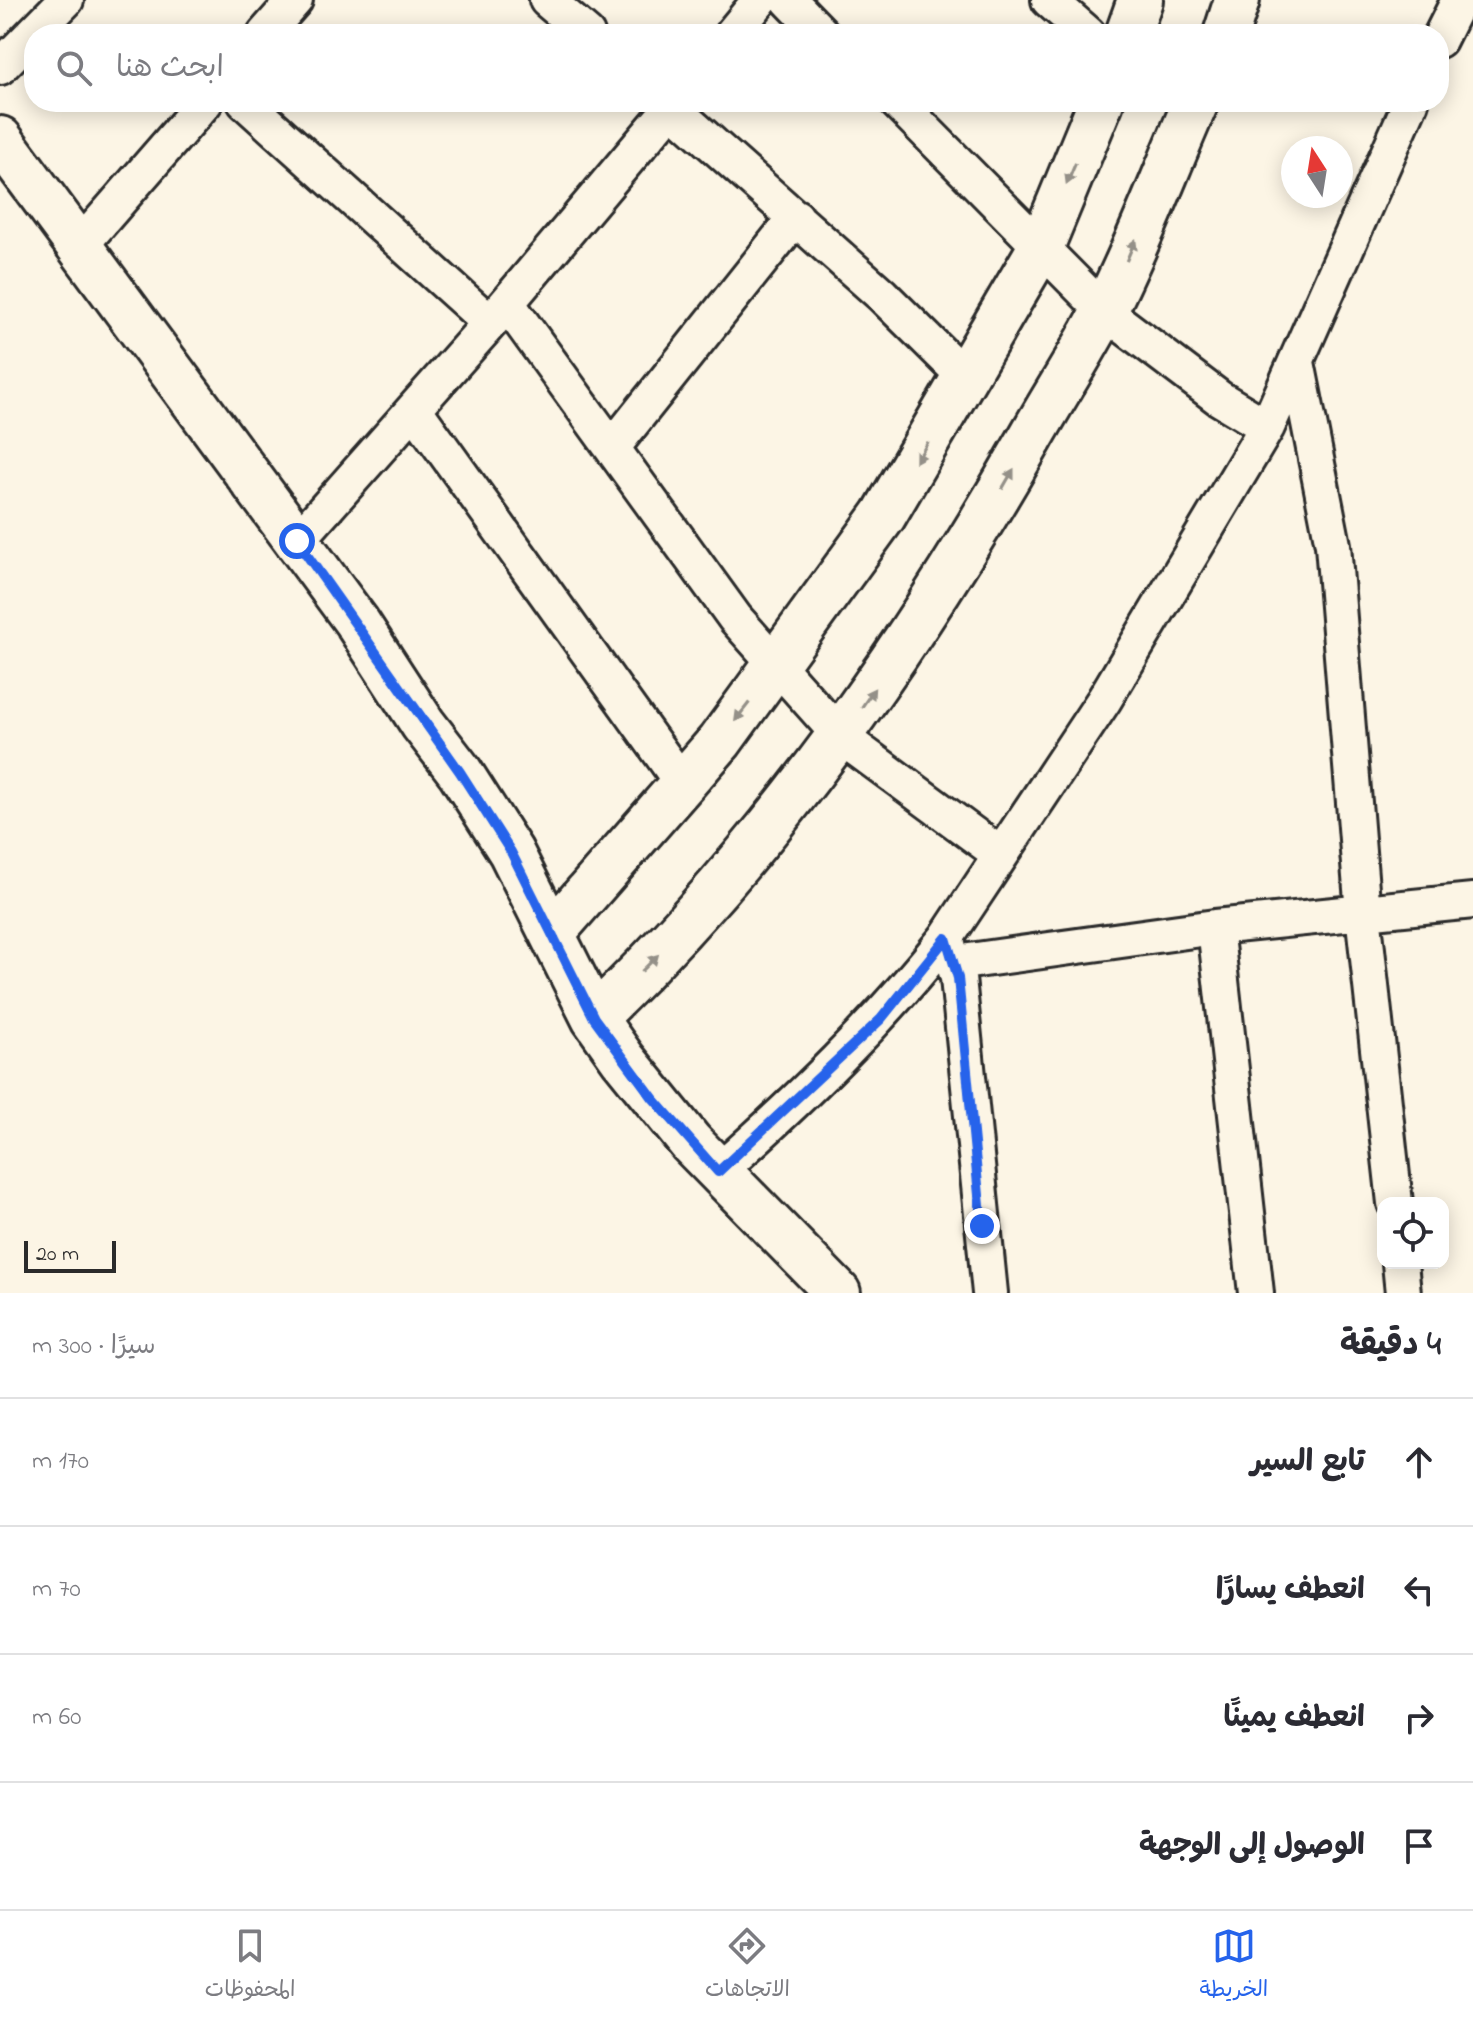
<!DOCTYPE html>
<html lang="ar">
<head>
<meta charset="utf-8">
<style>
  body { margin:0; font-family:"Indie Flower","Playpen Sans Arabic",sans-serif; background:#f7f7f7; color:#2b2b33; direction:rtl }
  .controls { position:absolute; right:24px; bottom:24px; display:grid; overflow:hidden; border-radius:16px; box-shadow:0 4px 20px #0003 }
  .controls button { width:72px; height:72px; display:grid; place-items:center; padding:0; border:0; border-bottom:2px solid #e1e1e2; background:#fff; color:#2b2b33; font:40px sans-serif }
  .compass { position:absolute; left:1281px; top:136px; width:72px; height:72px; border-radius:50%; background:#fff; box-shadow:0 4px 20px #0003; rotate:348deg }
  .scale { position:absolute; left:24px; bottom:20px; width:92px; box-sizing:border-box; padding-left:8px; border:4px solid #2b2b2b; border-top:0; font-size:22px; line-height:28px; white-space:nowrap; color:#2b2b2b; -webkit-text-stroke:6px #fcf5e5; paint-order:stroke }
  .stop { position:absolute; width:24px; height:24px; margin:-18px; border:6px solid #2563eb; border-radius:50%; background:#fff }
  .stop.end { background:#2563eb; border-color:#fff; box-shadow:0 2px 8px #0008 }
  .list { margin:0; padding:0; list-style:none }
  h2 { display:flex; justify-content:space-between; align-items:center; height:104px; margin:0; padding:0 32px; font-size:34px }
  h2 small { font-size:26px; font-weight:400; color:#7c7c81 }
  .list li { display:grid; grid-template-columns:52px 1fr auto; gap:24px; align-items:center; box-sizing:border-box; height:128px; padding:0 32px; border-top:2px solid #e1e1e2 }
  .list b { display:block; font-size:30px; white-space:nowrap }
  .list em { font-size:26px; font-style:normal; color:#7c7c81 }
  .icon { flex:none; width:44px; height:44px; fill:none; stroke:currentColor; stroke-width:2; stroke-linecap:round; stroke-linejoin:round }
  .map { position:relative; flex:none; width:1473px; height:1293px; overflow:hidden; direction:ltr }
  .search { position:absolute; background:#fff; box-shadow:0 4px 20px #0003; left:24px; right:24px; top:24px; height:88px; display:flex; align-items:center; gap:20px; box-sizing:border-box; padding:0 28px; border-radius:32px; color:#7c7c81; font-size:30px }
  .sheet { height:616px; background:#fff }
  nav { display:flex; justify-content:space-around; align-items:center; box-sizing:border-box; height:112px; border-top:2px solid #e1e1e2; background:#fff; font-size:22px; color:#7c7c81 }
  nav a { display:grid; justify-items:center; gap:4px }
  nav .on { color:#2563eb }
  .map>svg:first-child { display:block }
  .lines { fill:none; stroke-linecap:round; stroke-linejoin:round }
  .street-casing { stroke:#2b2b2b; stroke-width:40 }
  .secondary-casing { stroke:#2b2b2b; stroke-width:50 }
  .street { stroke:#fcf5e5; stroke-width:34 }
  .secondary { stroke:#fcf5e5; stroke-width:44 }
  .oneway { fill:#949088 }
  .route { stroke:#2563eb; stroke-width:10 }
</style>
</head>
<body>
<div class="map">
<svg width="1473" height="1293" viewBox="0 0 1473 1293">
  <rect width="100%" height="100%" fill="#fcf5e5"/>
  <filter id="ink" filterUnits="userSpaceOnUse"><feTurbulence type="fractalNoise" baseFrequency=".0125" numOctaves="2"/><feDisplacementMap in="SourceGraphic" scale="16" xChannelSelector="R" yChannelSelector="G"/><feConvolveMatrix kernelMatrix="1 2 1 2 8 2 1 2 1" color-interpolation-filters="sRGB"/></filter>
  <g filter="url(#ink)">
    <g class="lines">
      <defs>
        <path id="street" d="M 547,0 L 587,34
          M 789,0 L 822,34
          M 1049,0 L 1088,34
          M 265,34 L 295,0
          M 732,34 L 760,0
          M 1439,40 L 1459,0
          M 0,67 L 66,0
          M 245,102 L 490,323
          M 665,102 L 882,295 L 966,378
          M 897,102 L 1104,311 L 1219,398 L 1267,427
          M 78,248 L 205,102
          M 507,303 L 735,618 L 841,737 L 1001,855
          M 1297,362 L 1333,545 L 1363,913 L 1395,1203
          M 414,409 L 682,783
          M 612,448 L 796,217
          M 297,541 L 490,323 L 676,102
          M 1215,927 L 1256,1293
          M 947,941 L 958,978 L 990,1293
          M 955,963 L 1215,927 L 1473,901
          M 718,1172 C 801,1098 877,1025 946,938 L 1104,700 L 1267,427 L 1411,102
          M 1400,1263 L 1403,1293"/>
        <path id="secondary" d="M 1128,34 L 1140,0
          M 1226,34 L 1237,0
          M 0,139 L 356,621 L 423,724 L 460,772 L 511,852 L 594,1018 L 623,1059 L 691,1143 L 838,1293
          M 553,932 L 720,741 L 884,515 L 1042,245 L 1101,102
          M 594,1018 C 770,849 909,650 1030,439 C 1055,395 1083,352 1106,308 C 1140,241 1166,170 1196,102"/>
      </defs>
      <!-- street casing -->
      <use href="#street" class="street-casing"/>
      <!-- secondary casing -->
      <use href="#secondary" class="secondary-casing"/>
      <!-- street -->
      <use href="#street" class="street"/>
      <!-- secondary -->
      <use href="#secondary" class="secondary"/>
    </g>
    <!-- one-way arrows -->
    <defs><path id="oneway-solid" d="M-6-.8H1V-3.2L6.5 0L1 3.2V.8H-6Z" transform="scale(2)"/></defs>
    <g class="oneway">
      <use href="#oneway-solid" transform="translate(1071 174) rotate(113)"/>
      <use href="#oneway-solid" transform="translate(1131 250) rotate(-67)"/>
      <use href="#oneway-solid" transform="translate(922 452) rotate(121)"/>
      <use href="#oneway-solid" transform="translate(1008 479) rotate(-60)"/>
      <use href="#oneway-solid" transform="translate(868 698) rotate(-56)"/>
      <use href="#oneway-solid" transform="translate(742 712) rotate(128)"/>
      <use href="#oneway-solid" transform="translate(650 963) rotate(-45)"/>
    </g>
  </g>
  <g class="lines" filter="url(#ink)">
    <!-- route -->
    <path class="route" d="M 297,541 L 460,772 L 511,852 L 594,1018 L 653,1098 L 718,1172 L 881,1019 L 946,938 L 958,978 L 982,1226"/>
  </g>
</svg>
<div class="controls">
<button><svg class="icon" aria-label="locate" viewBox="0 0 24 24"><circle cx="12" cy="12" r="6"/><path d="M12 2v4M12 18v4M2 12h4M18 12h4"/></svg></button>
</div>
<svg class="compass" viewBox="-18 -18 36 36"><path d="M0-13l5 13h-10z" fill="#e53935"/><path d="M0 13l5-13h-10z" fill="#7c7c81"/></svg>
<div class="scale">20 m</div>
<div class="stop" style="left:297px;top:541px"></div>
<div class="stop end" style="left:982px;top:1226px"></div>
<div class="search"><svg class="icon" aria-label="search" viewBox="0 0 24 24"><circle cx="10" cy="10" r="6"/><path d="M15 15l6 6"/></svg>ابحث هنا</div>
</div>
<section class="sheet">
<h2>4 دقيقة<small>سيرًا · 300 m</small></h2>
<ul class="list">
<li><svg class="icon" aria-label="ahead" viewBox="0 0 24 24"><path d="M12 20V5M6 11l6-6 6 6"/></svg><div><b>تابع السير</b></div><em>170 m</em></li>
<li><svg class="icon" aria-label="left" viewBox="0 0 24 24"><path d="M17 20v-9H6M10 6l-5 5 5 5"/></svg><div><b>انعطف يسارًا</b></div><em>70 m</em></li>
<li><svg class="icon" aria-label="right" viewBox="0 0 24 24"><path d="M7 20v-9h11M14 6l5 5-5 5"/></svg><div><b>انعطف يمينًا</b></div><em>60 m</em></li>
<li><svg class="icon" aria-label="arrive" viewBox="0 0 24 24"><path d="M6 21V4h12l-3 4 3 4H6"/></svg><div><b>الوصول إلى الوجهة</b></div></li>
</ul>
</section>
<nav>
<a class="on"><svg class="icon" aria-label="map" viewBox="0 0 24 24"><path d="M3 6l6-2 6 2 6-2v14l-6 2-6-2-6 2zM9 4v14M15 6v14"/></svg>الخريطة</a>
<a><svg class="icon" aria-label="directions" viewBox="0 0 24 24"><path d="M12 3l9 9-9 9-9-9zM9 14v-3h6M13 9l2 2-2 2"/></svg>الاتجاهات</a>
<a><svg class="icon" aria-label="saved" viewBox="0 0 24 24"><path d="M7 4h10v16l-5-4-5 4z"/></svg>المحفوظات</a>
</nav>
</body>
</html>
